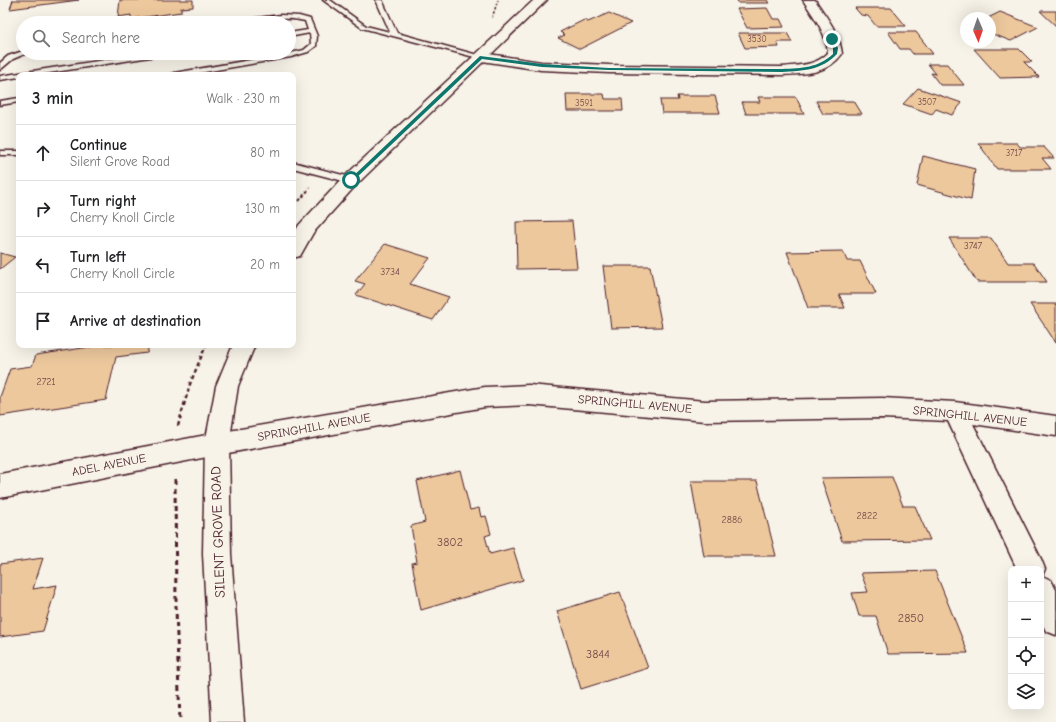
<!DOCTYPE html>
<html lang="en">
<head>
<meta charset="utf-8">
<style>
  body { margin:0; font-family:"Comic Neue",sans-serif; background:#f6f6f6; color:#202124 }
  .controls { position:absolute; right:12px; bottom:12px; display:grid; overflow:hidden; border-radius:8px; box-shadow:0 4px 16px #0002 }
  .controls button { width:36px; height:36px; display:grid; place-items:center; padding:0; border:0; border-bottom:1px solid #e0e0e0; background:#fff; color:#202124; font:20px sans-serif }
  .compass { position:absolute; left:960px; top:12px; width:36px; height:36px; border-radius:50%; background:#fff; box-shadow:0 4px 16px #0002; rotate:178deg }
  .stop { position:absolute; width:12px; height:12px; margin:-9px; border:3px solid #0f766e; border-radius:50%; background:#fff }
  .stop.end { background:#0f766e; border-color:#fff; box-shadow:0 1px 4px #0008 }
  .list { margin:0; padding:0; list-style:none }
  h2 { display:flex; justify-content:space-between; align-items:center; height:52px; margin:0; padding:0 16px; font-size:17px }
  h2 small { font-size:13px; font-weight:400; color:#757577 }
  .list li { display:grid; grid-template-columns:26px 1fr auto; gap:12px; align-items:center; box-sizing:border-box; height:56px; padding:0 16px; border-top:1px solid #e0e0e0 }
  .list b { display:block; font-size:15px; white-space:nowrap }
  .list p { margin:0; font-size:13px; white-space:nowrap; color:#757577 }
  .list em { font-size:13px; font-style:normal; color:#757577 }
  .icon { flex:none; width:22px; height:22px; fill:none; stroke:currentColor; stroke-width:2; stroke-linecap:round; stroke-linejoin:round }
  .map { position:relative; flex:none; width:1056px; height:722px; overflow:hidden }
  .search { position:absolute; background:#fff; box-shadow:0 4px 16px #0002; left:16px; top:16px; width:280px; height:44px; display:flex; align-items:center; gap:10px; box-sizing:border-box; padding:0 14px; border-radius:22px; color:#757577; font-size:15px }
  .panel { position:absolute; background:#fff; box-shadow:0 4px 16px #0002; left:16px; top:72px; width:280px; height:276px; border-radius:8px }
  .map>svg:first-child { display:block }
  .building { fill:#edc89d; stroke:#4a1f2b }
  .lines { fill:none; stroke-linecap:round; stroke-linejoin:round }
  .lane-casing { stroke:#4a1f2b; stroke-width:3 }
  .street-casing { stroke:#4a1f2b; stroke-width:3 }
  .secondary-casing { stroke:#4a1f2b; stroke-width:3 }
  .path-far3 { stroke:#4a1f2b; stroke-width:1.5; stroke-dasharray:2.5 2; stroke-linecap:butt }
  .path-far2 { stroke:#4a1f2b; stroke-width:2; stroke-dasharray:3 2.5; stroke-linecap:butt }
  .path-far1 { stroke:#4a1f2b; stroke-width:2.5; stroke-dasharray:4 3; stroke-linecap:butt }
  .path { stroke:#4a1f2b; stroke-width:3; stroke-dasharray:5 4; stroke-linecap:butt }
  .lane { fill:#f7f3e8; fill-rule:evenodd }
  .street { fill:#f7f3e8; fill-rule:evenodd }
  .secondary { fill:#f7f3e8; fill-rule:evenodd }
  .route { fill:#0f766e }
  .labels { text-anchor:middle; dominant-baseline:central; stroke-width:3; stroke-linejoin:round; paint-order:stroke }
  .far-number-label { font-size:9px; fill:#734948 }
  .number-label { font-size:10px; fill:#734948 }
  .street-label { font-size:12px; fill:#4a1f2b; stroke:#f7f3e8 }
  .near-number-label { font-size:12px; fill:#734948 }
  .near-street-label { font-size:14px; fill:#4a1f2b; stroke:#f7f3e8 }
</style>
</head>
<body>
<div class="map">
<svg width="1056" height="722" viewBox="0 0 1056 722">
  <rect width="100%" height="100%" fill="#f7f3e8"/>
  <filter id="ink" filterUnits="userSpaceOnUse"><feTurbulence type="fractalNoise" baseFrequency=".025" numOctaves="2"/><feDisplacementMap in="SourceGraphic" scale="8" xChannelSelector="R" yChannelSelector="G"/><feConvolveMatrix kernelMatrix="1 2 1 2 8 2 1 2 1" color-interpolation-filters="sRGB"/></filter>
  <g filter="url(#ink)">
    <!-- building -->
    <path class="building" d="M 13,0 L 79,0 L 10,9 Z
      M 120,0 L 193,0 L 193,7 L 181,8 L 181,12 L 131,19 L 131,15 L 118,17 Z
      M 737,0 L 767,0 L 769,3 L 738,3 Z
      M 767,8 L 773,19 L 780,19 L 784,27 L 747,28 L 737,9 Z
      M 855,8 L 891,8 L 906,26 L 876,26 L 868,16 L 861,15 Z
      M 1040,11 L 1056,11 L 1056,26 Z
      M 1000,12 L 1038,27 L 1011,41 L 990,33 L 990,18 L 988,18 Z
      M 609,13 L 631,23 L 580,49 L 558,38 L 565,35 L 560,32 L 584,20 L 588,22 Z
      M 888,32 L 916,32 L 933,54 L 913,54 L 909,49 L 900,49 Z
      M 738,33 L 787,33 L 792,42 L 777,42 L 779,47 L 745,48 Z
      M 974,49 L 1019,49 L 1032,62 L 1024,62 L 1039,77 L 1000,78 Z
      M 928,64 L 947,64 L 964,85 L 940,85 L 931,73 L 936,74 Z
      M 918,88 L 962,103 L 952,115 L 936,109 L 932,114 L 903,104 Z
      M 566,94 L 604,94 L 605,99 L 622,99 L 623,111 L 567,111 Z
      M 677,96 L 715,96 L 720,113 L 662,113 L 660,100 L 678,100 Z
      M 758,97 L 796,97 L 804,114 L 746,114 L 742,102 L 760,102 Z
      M 816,101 L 854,101 L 862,114 L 823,114 Z
      M 978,143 L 1017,143 L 1020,147 L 1044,147 L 1054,158 L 1042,158 L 1051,169 L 997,169 Z
      M 923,156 L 975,169 L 971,200 L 917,185 Z
      M 572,221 L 577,268 L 517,269 L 516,222 Z
      M 949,238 L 991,238 L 1008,263 L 1034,263 L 1047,282 L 977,282 Z
      M 385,244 L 430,258 L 410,284 L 449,297 L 433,320 L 356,295 L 365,284 L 355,281 Z
      M 843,251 L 847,261 L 860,261 L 876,294 L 839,294 L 845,308 L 808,308 L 787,252 Z
      M 0,253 L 15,257 L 0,269 Z
      M 603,266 L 650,266 L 662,327 L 611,328 Z
      M 1030,304 L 1056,304 L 1056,343 Z
      M 103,345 L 149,345 L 147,353 L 116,357 L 106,400 L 0,416 L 0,397 L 10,369 L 32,366 L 36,355 Z
      M 460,470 L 470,510 L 479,508 L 481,517 L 486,516 L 491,534 L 485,536 L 490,554 L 513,548 L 523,580 L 421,610 L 412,563 L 417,562 L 411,526 L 425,522 L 417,481 Z
      M 892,477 L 903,506 L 915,506 L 930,540 L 842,541 L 821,478 Z
      M 691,481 L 757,481 L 776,556 L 704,556 Z
      M 43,558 L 33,589 L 57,585 L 43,631 L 0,637 L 0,564 Z
      M 935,571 L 968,653 L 888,654 L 876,616 L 859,616 L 852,593 L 868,592 L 861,573 Z
      M 620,592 L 648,668 L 581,689 L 557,611 Z"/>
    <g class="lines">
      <defs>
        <path id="lane" d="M 323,0 L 330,0 L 366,26 L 390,32 L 376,0 L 382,0 L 397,33 L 485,57 L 482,59 L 362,28 Z
          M 281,15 L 299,16 L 310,19 L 317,36 L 316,46 L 308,52 L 291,57 L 187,75 L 170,75 L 174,73 L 291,53 L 304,50 L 311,44 L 310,33 L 289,37 L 289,33 L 308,30 L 305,21 C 280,15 256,23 231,23 L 234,21 Z
          M 23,51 L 23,53 L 27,53 L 13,59 L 0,70 L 0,63 L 8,56 Z
          M 150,53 L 166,53 L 163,55 L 36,75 L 19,75 L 19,77 L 0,80 L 0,76 Z
          M 19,98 L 19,102 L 0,105 L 0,101 Z
          M 0,151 L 19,151 L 19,155 L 0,155 Z
          M 293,162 L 354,178 L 355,180 L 351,183 L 293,168 Z"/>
        <path id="street" d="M 803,0 L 815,0 C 826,17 840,33 842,54 C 828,74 804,74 782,75 L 609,73 L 541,70 L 482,61 L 477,60 L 475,57 L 477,54 L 482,53 L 541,62 L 609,65 L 782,67 C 799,65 815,66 828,53 C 827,33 813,16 803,0 Z
          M 529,385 L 705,401 L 882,398 L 955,402 L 1056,416 L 1056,436 L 973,424 L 1041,559 L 1045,569 L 1042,576 L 1051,580 L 1056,590 L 1056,635 L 1046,631 L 1041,621 L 1041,569 L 1017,569 L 948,421 L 882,418 L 705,421 L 529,405 L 485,407 L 217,455 L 0,498 L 0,474 L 217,433 L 485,387 Z"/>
        <path id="secondary" d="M 534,0 L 547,0 L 357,184 L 313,233 L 300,256 L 293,258 L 293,235 L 299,225 L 345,176 Z
          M 233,345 L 255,345 L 238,386 L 229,444 L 231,554 L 244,722 L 212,722 L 203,554 L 205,444 L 216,386 Z"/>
      </defs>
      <!-- lane casing -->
      <use href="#lane" class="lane-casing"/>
      <!-- street casing -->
      <use href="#street" class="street-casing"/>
      <!-- secondary casing -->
      <use href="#secondary" class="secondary-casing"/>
      <!-- path-far3 -->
      <path class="path-far3" d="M 492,18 L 498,0"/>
      <!-- path-far2 -->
      <path class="path-far2" d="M 299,201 L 310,188"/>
      <!-- path-far1 -->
      <path class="path-far1" d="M 178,426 L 190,384 L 206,345"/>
      <!-- path -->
      <path class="path" d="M 175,479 L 176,608 L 180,722"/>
      <!-- lane -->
      <use href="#lane" class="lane"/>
      <!-- street -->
      <use href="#street" class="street"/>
      <!-- secondary -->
      <use href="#secondary" class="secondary"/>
    </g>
  </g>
  <!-- route -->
  <path class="route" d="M 832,38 L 838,48 L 837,54 C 822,70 803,71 782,72 L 609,70 L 542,67 L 482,59 L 353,181 L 349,180 L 480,56 L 542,64 L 609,68 L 782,69 C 802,68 818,68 833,54 L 833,48 L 830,39 Z"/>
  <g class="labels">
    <!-- far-number labels -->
    <g class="far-number-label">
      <text x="757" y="39">3530</text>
      <text x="927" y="102">3507</text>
      <text x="584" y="103">3591</text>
      <text x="1014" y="153">3717</text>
    </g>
    <!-- number labels -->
    <g class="number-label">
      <text x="973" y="246">3747</text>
      <text x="390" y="272">3734</text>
      <text x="46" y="382">2721</text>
      <text x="867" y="516">2822</text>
      <text x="732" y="520">2886</text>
    </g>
    <!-- street labels -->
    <g class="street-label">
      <text transform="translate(635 404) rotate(5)">SPRINGHILL AVENUE</text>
      <text transform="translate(970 416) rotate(6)">SPRINGHILL AVENUE</text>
      <text transform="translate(314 427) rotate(-10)">SPRINGHILL AVENUE</text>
      <text transform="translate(109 465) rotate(-11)">ADEL AVENUE</text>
    </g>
    <!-- near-number labels -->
    <g class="near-number-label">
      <text x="450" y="542">3802</text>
      <text x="911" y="618">2850</text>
      <text x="598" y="654">3844</text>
    </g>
    <!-- near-street labels -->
    <g class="near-street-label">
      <text transform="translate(218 532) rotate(-92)">SILENT GROVE ROAD</text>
    </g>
  </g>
</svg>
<div class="controls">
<button>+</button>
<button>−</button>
<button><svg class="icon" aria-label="locate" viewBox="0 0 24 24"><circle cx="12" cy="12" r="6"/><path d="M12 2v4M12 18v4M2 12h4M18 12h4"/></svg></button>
<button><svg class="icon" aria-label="layers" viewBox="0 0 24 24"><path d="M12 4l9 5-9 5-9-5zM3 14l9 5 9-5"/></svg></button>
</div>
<svg class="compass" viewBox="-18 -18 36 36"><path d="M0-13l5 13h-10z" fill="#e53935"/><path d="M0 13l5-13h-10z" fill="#757577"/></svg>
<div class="stop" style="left:351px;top:180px"></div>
<div class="stop end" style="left:832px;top:39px"></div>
<div class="search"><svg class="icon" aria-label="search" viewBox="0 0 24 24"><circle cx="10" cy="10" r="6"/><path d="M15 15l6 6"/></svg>Search here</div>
<section class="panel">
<h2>3 min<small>Walk · 230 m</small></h2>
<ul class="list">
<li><svg class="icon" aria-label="ahead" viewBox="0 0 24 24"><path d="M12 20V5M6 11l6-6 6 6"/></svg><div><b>Continue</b><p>Silent Grove Road</p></div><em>80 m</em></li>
<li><svg class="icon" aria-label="right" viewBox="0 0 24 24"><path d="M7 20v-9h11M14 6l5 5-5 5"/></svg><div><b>Turn right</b><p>Cherry Knoll Circle</p></div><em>130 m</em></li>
<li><svg class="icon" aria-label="left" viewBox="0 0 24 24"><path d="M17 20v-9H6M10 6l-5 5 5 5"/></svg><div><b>Turn left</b><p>Cherry Knoll Circle</p></div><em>20 m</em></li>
<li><svg class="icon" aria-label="arrive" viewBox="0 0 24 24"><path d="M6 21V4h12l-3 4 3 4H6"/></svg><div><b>Arrive at destination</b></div></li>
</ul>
</section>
</div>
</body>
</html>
